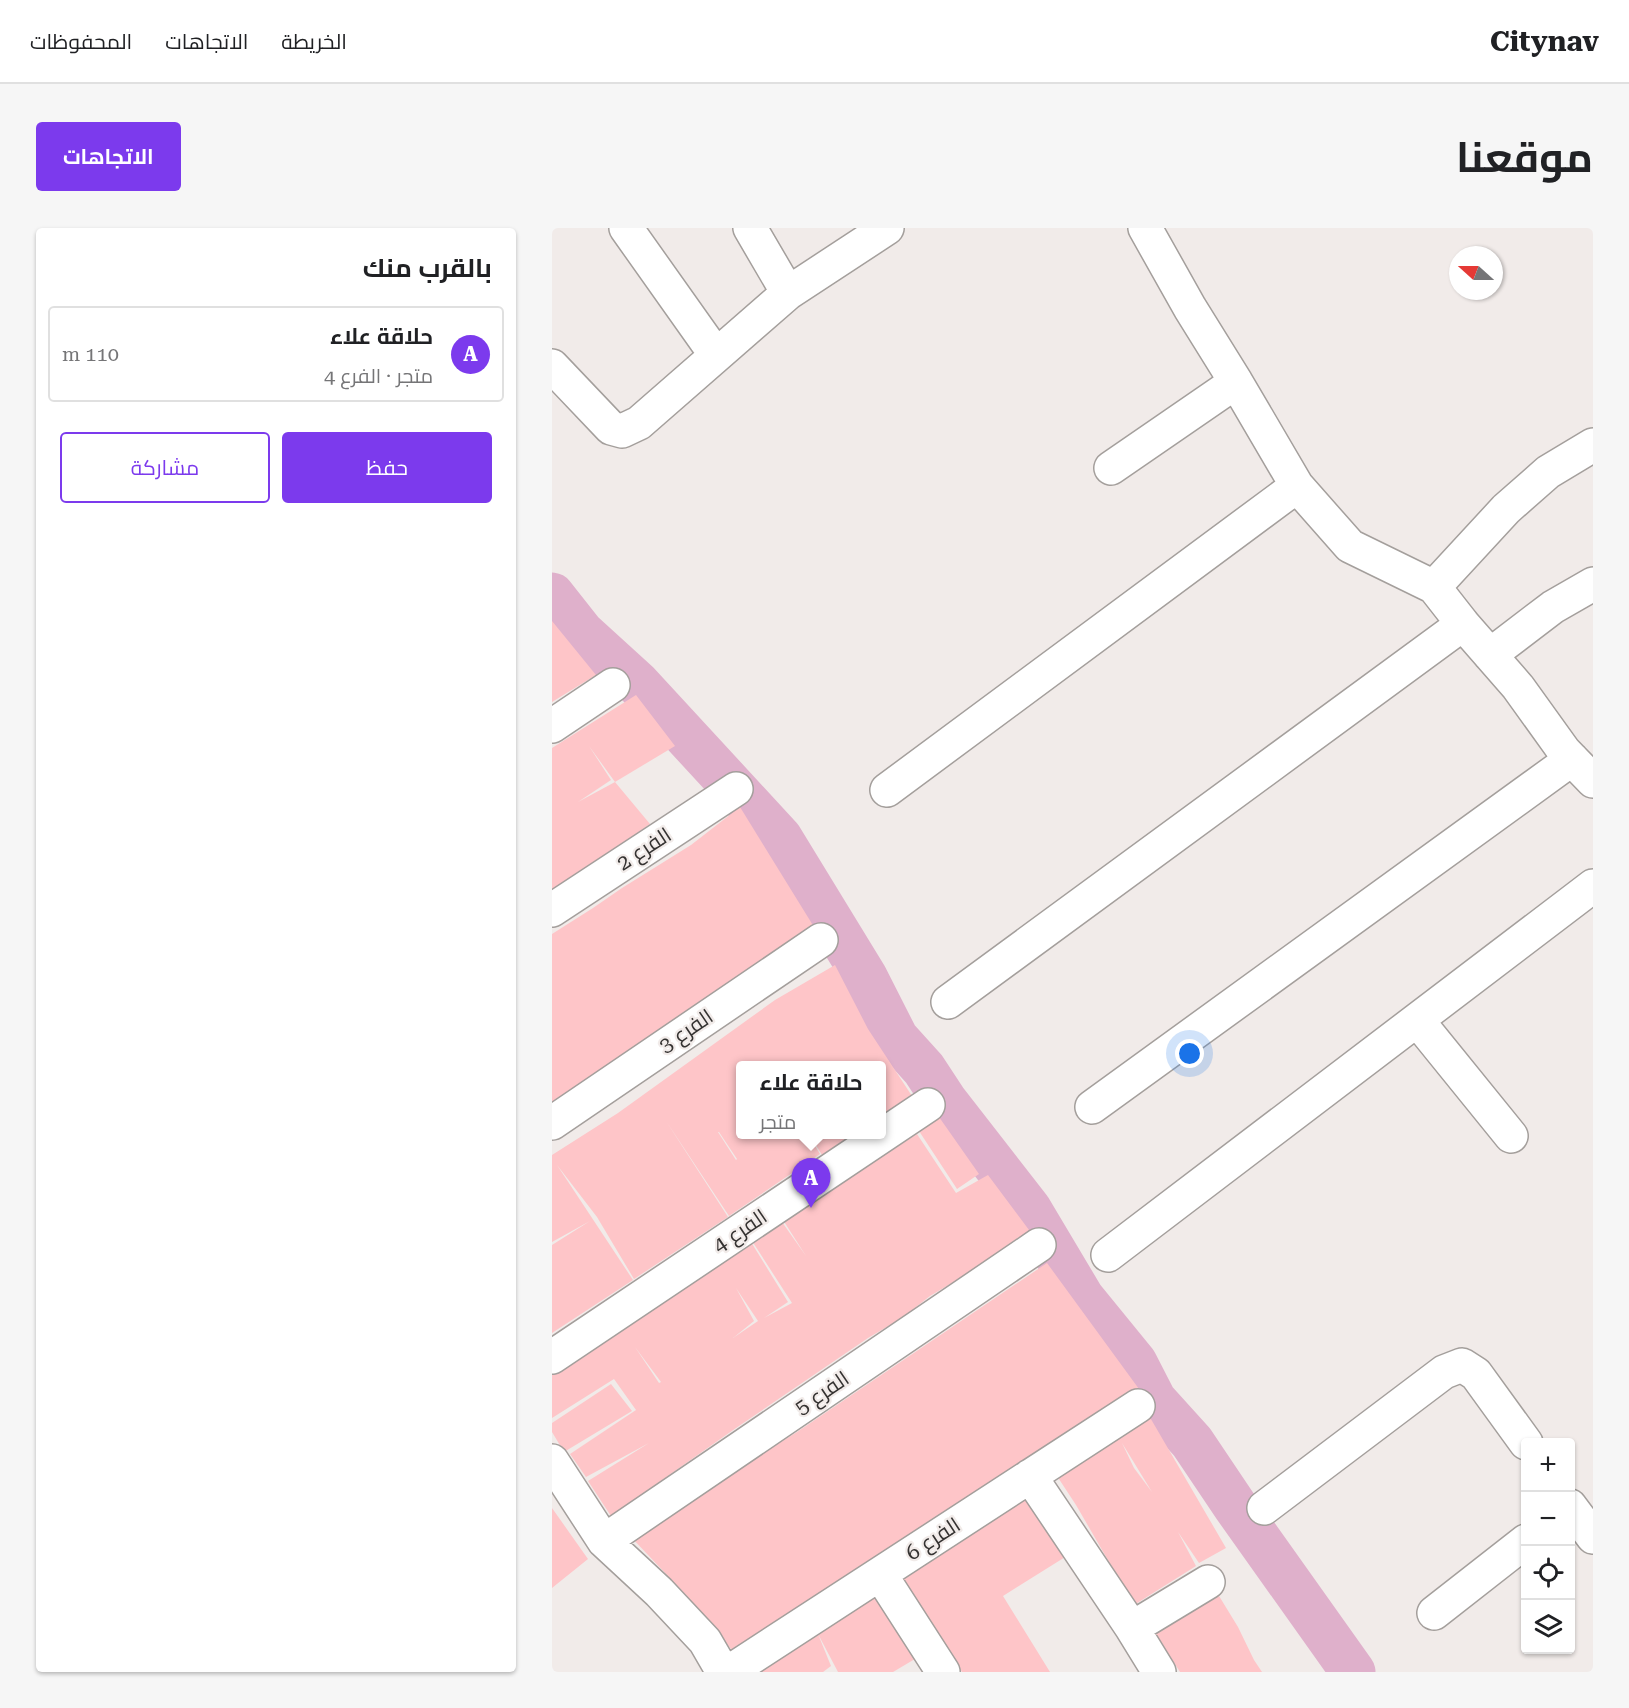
<!DOCTYPE html>
<html lang="ar">
<head>
<meta charset="utf-8">
<style>
  body { margin:0; font-family:"Roboto Serif",Cairo,serif; background:#f6f6f6; color:#202124; direction:rtl }
  .controls { position:absolute; right:18px; bottom:18px; display:grid; overflow:hidden; border-radius:6px; box-shadow:0 2px 4px #0004 }
  .controls button { width:54px; height:54px; display:grid; place-items:center; padding:0; border:0; border-bottom:2px solid #e0e0e0; background:#fff; color:#202124; font:30px sans-serif }
  .compass { position:absolute; left:897px; top:18px; width:54px; height:54px; border-radius:50%; background:#fff; box-shadow:0 2px 4px #0004; rotate:291deg }
  .you { position:absolute; left:638px; top:826px; width:21px; height:21px; margin:-15px; border:4px solid #fff; border-radius:50%; background:#1a73e8; box-shadow:0 0 0 9px #1a73e833 }
  .badge { display:grid; place-items:center; width:39px; height:39px; border-radius:50%; background:#7c3aed; color:#fff; font-size:20px; font-weight:700 }
  .pin { position:absolute; translate:-50% -50px; filter:drop-shadow(0 2px 3px #0008) }
  .pin::after { content:''; position:absolute; top:32px; width:21px; height:18px; background:inherit; clip-path:polygon(0 0,100% 0,50% 100%) }
  .popup { position:absolute; left:184px; top:833px; width:150px; height:78px; box-sizing:border-box; display:grid; place-content:center; border-radius:6px; background:#fff; filter:drop-shadow(0 2px 4px #0005); font-size:20px; white-space:nowrap; color:#757577 }
  .popup b { font-size:22px; color:#202124 }
  .popup::after { content:''; position:absolute; left:50%; top:100%; margin-left:-12px; border:12px solid transparent; border-top-color:#fff }
  .list { margin:0; padding:0; list-style:none }
  h2 { display:flex; justify-content:space-between; align-items:center; height:78px; margin:0; padding:0 24px; font-size:26px }
  h2 small { font-size:20px; font-weight:400; color:#757577 }
  .list li { display:grid; grid-template-columns:39px 1fr auto; gap:18px; align-items:center; box-sizing:border-box; height:96px; margin:0 12px 12px; padding:0 12px; border:2px solid #e0e0e0; border-radius:6px }
  .list b { display:block; font-size:22px; white-space:nowrap }
  .list p { margin:0; font-size:20px; white-space:nowrap; color:#757577 }
  .list em { font-size:20px; font-style:normal; color:#757577 }
  .actions { display:flex; gap:12px; padding:18px 24px }
  .actions a { flex:1; padding:14px 0; border:2px solid #7c3aed; border-radius:6px; text-align:center; font-size:21px; color:#7c3aed }
  .actions .main { background:#7c3aed; color:#fff }
  .icon { flex:none; width:33px; height:33px; fill:none; stroke:currentColor; stroke-width:2; stroke-linecap:round; stroke-linejoin:round }
  .map { position:relative; flex:none; width:1041px; height:1444px; overflow:hidden; direction:ltr; border-radius:6px }
  header { display:flex; align-items:center; gap:36px; box-sizing:border-box; height:84px; padding:0 30px; background:#fff; border-bottom:2px solid #e0e0e0 }
  header strong { font-size:28px }
  nav { display:flex; gap:33px; margin-inline-start:auto; font-size:21px }
  .intro { display:flex; align-items:center; justify-content:space-between; box-sizing:border-box; height:144px; padding:0 36px }
  h1 { margin:0; font-size:42px }
  .button { padding:15px 27px; border-radius:6px; background:#7c3aed; color:#fff; font-size:21px; font-weight:700 }
  main { display:flex; gap:36px; padding:0 36px }
  aside { flex:1; background:#fff; border-radius:6px; box-shadow:0 2px 4px #0004 }
  .map>svg:first-child { display:block }
  .lines { fill:none; stroke-linecap:round; stroke-linejoin:round }
  .river { stroke:#dfb0cb; stroke-width:45 }
  .building { fill:#fec5c8; fill-rule:evenodd }
  .minor-casing { stroke:#a49f9c; stroke-width:36 }
  .minor { stroke:#fff; stroke-width:33 }
  .labels { text-anchor:middle; dominant-baseline:central; stroke-width:4.5; stroke-linejoin:round; paint-order:stroke }
  .street-label { font-size:21px; fill:#343231; stroke:#f1ebe9 }
</style>
</head>
<body>
<header>
<strong>Citynav</strong>
<nav><a>الخريطة</a><a>الاتجاهات</a><a>المحفوظات</a></nav>
</header>
<div class="intro"><h1>موقعنا</h1><a class="button">الاتجاهات</a></div>
<main>
<div class="map">
<svg width="1041" height="1444" viewBox="0 0 1041 1444">
  <rect width="100%" height="100%" fill="#f1ebe9"/>
  <g class="lines">
    <!-- river -->
    <path class="river" d="M 0,367 L 30,405 L 86,456 L 228,610 L 313,749 L 344,810 L 372,841 L 393,873 L 477,981 L 530,1070 L 583,1135 L 602,1172 L 640,1214 L 683,1278 L 801,1444"/>
  </g>
  <!-- building -->
  <path class="building" d="M 0,393 L 44,447 L 0,474 Z
    M 84,467 L 123,518 L 63,554 L 37,518 L 59,552 L 26,574 L 63,554 L 98,596 L 0,665 L 0,520 Z
    M 188,579 L 262,699 L 0,884 L 0,706 L 41,680 L 70,660 L 139,617 Z
    M 283,737 L 316,801 L 360,868 L 330,888 L 330,837 L 189,837 L 188,906 L 256,906 L 268,926 L 177,988 L 114,893 L 176,989 L 82,1051 L 45,989 L 5,937 L 81,1052 L 0,1105 L 0,1017 L 38,993 L 0,1014 L 0,927 L 66,885 L 223,772 ZM 166,904 L 167,904 L 185,931 L 184,932 Z
    M 387,889 L 427,946 L 405,961 L 367,903 Z
    M 257,906 L 301,906 L 270,927 Z
    M 365,906 L 404,965 L 436,947 L 477,1002 L 415,1046 L 378,1068 L 350,1090 L 316,1110 L 184,1200 L 59,1288 L 36,1253 L 97,1215 L 34,1249 L 18,1226 L 84,1182 L 62,1151 L 0,1190 L 0,1146 L 199,1014 L 236,1074 L 212,1090 L 240,1075 L 200,1013 L 230,994 L 254,1028 L 231,992 ZM 184,1060 L 206,1093 L 181,1110 L 202,1093 ZM 83,1119 L 109,1154 L 107,1155 Z
    M 495,1035 L 587,1161 L 184,1427 L 136,1369 L 78,1308 L 245,1204 Z
    M 59,1156 L 80,1183 L 12,1224 L 0,1204 L 0,1195 Z
    M 596,1186 L 674,1320 L 647,1335 L 626,1304 L 644,1338 L 582,1377 L 524,1277 L 505,1248 ZM 570,1215 L 600,1264 L 582,1240 Z
    M 478,1266 L 518,1326 L 451,1368 L 498,1444 L 410,1444 L 349,1350 Z
    M 0,1280 L 36,1331 L 0,1360 Z
    M 664,1363 L 686,1399 L 702,1432 L 710,1444 L 628,1444 L 602,1403 Z
    M 331,1365 L 368,1428 L 341,1444 L 286,1444 L 266,1406 L 279,1438 L 271,1444 L 205,1444 L 265,1404 Z"/>
  <g class="lines">
    <defs>
      <path id="minor" d="M 74,0 L 164,127
        M 198,0 L 236,65
        M 593,0 L 638,80 L 684,154 L 745,258 L 798,318 L 882,359 L 911,396 L 966,459 L 1012,523 L 1041,553
        M 0,138 L 59,200 L 70,203 L 87,195 L 236,65 L 335,0
        M 559,240 L 684,154
        M 882,359 L 954,281 L 996,244 L 1041,217
        M 938,427 L 1001,379 L 1041,356
        M 0,498 L 61,457
        M 335,562 L 745,258
        M 0,682 L 184,561
        M 396,774 L 911,396
        M 865,792 L 959,908
        M 540,879 L 1020,531
        M 0,895 L 269,712
        M 556,1027 L 1041,658
        M 0,1129 L 376,877
        M 0,1233 L 52,1313 L 107,1364 L 153,1413 L 171,1444
        M 478,1248 L 580,1400 L 607,1444
        M 1018,1278 L 1041,1309
        M 712,1280 L 892,1144 L 910,1137 L 924,1146 L 974,1215
        M 52,1313 L 487,1017
        M 328,1346 L 391,1444
        M 882,1385 L 974,1313
        M 580,1400 L 656,1354
        M 177,1444 L 586,1178"/>
    </defs>
    <!-- minor casing -->
    <use href="#minor" class="minor-casing"/>
    <!-- minor -->
    <use href="#minor" class="minor"/>
  </g>
  <g class="labels">
    <!-- street labels -->
    <g class="street-label">
      <text transform="translate(92 621) rotate(-33)">الفرع 2</text>
      <text transform="translate(134 803) rotate(-34)">الفرع 3</text>
      <text transform="translate(188 1003) rotate(-34)">الفرع 4</text>
      <text transform="translate(270 1165) rotate(-34)">الفرع 5</text>
      <text transform="translate(381 1311) rotate(-33)">الفرع 6</text>
    </g>
  </g>
</svg>
<div class="controls">
<button>+</button>
<button>−</button>
<button><svg class="icon" aria-label="locate" viewBox="0 0 24 24"><circle cx="12" cy="12" r="6"/><path d="M12 2v4M12 18v4M2 12h4M18 12h4"/></svg></button>
<button><svg class="icon" aria-label="layers" viewBox="0 0 24 24"><path d="M12 4l9 5-9 5-9-5zM3 14l9 5 9-5"/></svg></button>
</div>
<svg class="compass" viewBox="-18 -18 36 36"><path d="M0-13l5 13h-10z" fill="#e53935"/><path d="M0 13l5-13h-10z" fill="#757577"/></svg>
<div class="you"></div>
<div class="pin badge" style="left:259px;top:980px">A</div>
<div class="popup"><b>حلاقة علاء</b>متجر</div>
</div>
<aside>
<h2>بالقرب منك<small></small></h2>
<ul class="list">
<li><span class="badge">A</span><div><b>حلاقة علاء</b><p>متجر · الفرع 4</p></div><em>110 m</em></li>
</ul>
<div class="actions"><a class="main">حفظ</a><a>مشاركة</a></div>
</aside>
</main>
</body>
</html>
